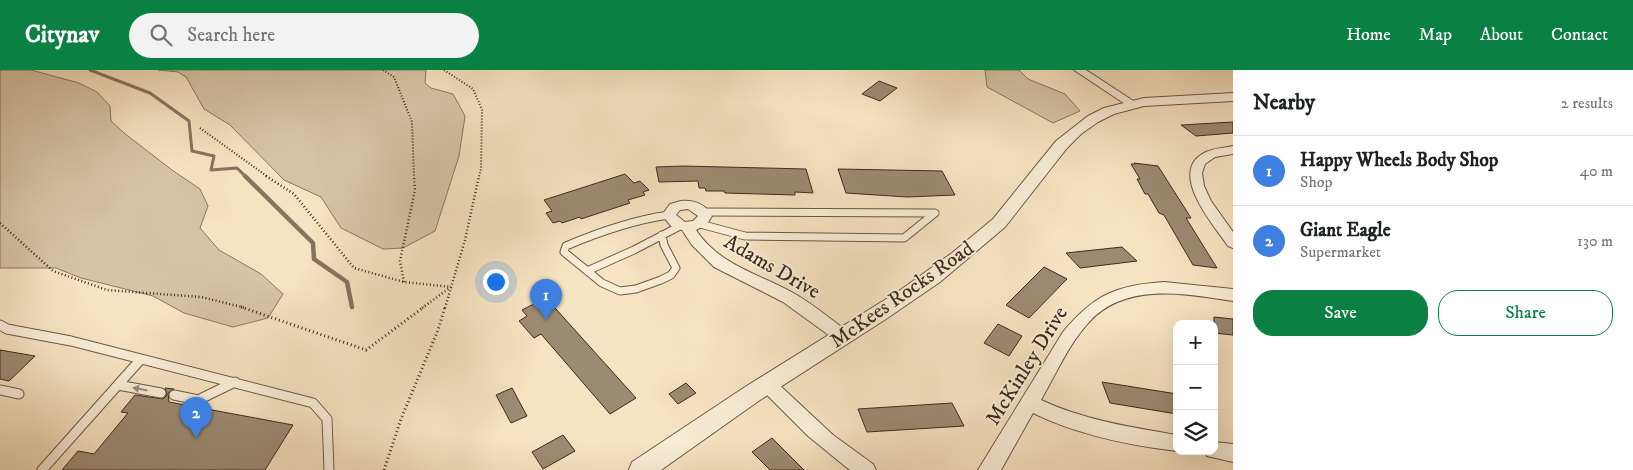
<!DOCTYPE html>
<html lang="en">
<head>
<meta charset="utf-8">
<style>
  body { margin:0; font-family:"IM FELL DW Pica",serif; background:#f2f2f2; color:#202124 }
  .controls { position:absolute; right:15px; bottom:15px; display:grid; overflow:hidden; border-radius:10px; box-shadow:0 5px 20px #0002 }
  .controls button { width:45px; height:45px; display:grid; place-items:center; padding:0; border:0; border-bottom:1px solid #e0e0e0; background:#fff; color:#202124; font:25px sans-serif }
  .you { position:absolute; left:495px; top:211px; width:18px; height:18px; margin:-12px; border:4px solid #fff; border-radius:50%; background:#1a73e8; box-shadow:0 0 0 8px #1a73e833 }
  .badge { display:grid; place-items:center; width:32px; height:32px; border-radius:50%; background:#0b8043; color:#fff; font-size:16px; font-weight:700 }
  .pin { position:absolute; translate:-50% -41px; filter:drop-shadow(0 1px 2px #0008) }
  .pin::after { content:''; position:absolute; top:26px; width:18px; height:15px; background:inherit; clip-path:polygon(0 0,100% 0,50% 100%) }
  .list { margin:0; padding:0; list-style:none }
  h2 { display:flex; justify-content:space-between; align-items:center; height:65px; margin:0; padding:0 20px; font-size:21px }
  h2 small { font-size:16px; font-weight:400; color:#757577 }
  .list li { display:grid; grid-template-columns:32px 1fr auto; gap:15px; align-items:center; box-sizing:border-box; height:70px; padding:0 20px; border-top:1px solid #e0e0e0 }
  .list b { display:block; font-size:19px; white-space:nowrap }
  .list p { margin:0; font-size:16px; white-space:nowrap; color:#757577 }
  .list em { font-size:16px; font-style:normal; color:#757577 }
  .actions { display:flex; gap:10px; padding:15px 20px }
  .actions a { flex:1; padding:11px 0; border:1px solid #0b8043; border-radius:20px; text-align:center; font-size:18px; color:#0b8043 }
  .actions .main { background:#0b8043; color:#fff }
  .icon { flex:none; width:28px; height:28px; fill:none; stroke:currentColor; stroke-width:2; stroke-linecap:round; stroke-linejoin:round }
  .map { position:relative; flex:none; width:1233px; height:400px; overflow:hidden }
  header { display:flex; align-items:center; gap:30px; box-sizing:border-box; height:70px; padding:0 25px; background:#0b8043; color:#fff }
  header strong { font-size:24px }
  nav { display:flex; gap:28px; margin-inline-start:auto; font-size:18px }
  .search { width:350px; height:45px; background:#f2f2f2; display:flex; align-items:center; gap:12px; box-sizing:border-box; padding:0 18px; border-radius:28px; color:#757577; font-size:19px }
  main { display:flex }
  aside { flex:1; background:#fff }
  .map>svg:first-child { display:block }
  .green { fill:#d6c4a5; stroke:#887862 }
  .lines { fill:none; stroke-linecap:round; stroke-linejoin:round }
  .stream-far1 { stroke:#85745f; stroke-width:3 }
  .stream { stroke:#85745f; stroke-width:4.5 }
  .building { fill:#9c8b73; stroke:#3b2b1e }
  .service-far1-casing { stroke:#6a5947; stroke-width:9 }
  .service-casing { stroke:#6a5947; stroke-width:11 }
  .minor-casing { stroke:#6a5947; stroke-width:2 }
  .tertiary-casing { stroke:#6a5947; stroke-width:2 }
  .path-far2 { stroke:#3b2b1e; stroke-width:2; stroke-dasharray:1 2; stroke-linecap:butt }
  .path-far1 { stroke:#3b2b1e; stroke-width:2.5; stroke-dasharray:1 2.5; stroke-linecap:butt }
  .path { stroke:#3b2b1e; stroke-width:3; stroke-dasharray:1 3; stroke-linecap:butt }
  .service-far1 { stroke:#f9edd7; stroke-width:7 }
  .service { stroke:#f9edd7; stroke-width:9 }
  .minor { fill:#f9edd7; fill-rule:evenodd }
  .tertiary { fill:#f9edd7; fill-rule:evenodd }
  .oneway { fill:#9a8c7a }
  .labels { text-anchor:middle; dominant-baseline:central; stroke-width:4; stroke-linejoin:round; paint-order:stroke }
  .street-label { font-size:21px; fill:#3b2b1e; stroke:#f9edd7 }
</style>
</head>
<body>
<header>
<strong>Citynav</strong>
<div class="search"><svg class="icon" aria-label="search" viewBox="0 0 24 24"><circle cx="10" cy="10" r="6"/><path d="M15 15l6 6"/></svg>Search here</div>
<nav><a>Home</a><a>Map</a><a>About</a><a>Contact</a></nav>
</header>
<main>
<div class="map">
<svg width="1233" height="400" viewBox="0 0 1233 400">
  <rect width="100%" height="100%" fill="#f6e3c1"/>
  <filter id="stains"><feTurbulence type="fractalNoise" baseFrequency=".004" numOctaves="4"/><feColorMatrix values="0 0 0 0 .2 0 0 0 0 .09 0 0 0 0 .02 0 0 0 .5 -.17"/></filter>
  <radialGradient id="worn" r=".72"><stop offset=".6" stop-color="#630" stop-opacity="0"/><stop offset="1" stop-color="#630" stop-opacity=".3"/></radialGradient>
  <!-- green -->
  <path class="green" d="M 0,0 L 31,0 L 79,13 L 97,22 L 110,36 L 111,51 L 124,63 L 172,100 L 200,119 L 208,136 L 200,158 L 219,180 L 261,204 L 283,224 L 268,248 L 233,257 L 184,243 L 153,226 L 81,208 L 56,198 L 0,198 Z
    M 158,0 L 426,0 L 425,13 L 431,18 L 453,24 L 465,46 L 459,86 L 435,161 L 403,178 L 383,179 L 341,158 L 321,127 L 284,110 L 230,55 L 204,39 L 186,7 L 178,2 Z
    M 985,0 L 1019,0 L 1028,9 L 1065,24 L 1080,41 L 1053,53 L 987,17 Z"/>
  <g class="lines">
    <!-- stream-far1 -->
    <path class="stream-far1" d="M 90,0 L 150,23 L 189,51 L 192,81 L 214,86 L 211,100 L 237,98 L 246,107"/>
    <!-- stream -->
    <path class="stream" d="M 245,106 L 313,173 L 314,189 L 347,212 L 352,237"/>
  </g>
  <!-- building -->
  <path class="building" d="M 879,11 L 897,18 L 880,31 L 862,24 Z
    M 1233,52 L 1233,63 L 1196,66 L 1181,55 Z
    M 1134,93 L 1158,96 L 1191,148 L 1186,148 L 1217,198 L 1193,195 L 1164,145 L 1159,143 L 1148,124 L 1145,124 L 1137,109 L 1140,109 L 1131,94 L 1135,94 Z
    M 683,96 L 806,99 L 813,123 L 795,122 L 795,125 L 725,123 L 724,121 L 706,121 L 705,118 L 699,118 L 698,111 L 659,112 L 656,97 Z
    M 838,99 L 942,101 L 955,125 L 907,127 L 846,123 Z
    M 625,104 L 634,113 L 640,111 L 649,120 L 643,122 L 645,125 L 628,130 L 630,133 L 581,149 L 580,147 L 562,153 L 560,151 L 553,153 L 546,143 L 552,141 L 544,130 Z
    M 1122,177 L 1137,191 L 1080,198 L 1066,183 Z
    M 1044,197 L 1067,209 L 1029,248 L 1006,235 Z
    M 546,228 L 636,328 L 610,344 L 541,264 L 534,268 L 519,251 L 527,246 L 522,240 Z
    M 1214,247 L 1233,249 L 1233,265 L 1214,263 Z
    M 998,254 L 1022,266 L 1009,286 L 984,273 Z
    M 0,280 L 35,286 L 9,311 L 0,309 Z
    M 1102,312 L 1177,324 L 1177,344 L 1110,333 Z
    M 686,313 L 696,323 L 678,334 L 669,324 Z
    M 165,318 L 174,319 L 168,323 L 169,332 L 293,355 L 265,400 L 62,400 L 78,381 L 94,384 L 128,343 L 121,342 L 135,325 L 163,329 L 167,325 Z
    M 512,318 L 527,346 L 511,353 L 496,325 Z
    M 952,333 L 964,356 L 867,362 L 858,339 Z
    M 563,365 L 575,381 L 543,399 L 532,382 Z
    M 772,368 L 804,400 L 770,400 L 752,382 Z"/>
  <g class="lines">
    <defs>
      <path id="service-far1" d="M 700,154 L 745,166 L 904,168 L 935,143 L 704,142
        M 662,165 L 664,175 L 676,198 L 671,205 L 661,210 L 636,219 L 620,221 L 602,213 L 564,182 L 566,176 C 599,162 633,150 669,145
        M 587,201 L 634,180 L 680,156"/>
      <path id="service" d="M 0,255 L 7,259 L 71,271 L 313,333 L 327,349 L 329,400
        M 118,315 L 161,323
        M 0,320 L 19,324
        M 174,325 L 198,330 L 235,312
        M 42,400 L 141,289"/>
      <path id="minor" d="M 1074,0 L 1086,0 L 1138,34 L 1132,37 L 1128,36 Z
        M 1233,76 L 1233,84 L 1215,87 L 1205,94 L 1202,103 L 1204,116 L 1211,131 L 1233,162 L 1233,178 L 1228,176 C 1213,154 1166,101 1206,82 C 1214,78 1225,78 1233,76 Z
        M 681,131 C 695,130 705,134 712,146 L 707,154 L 696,160 C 720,196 760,204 795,224 C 814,235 831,249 849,263 L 851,267 L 849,271 L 843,273 L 837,271 L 783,232 L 714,197 L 692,175 L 682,160 L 671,156 L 662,145 L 670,134 ZM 688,139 L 698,146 L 693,151 L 685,152 L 676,145 L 680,140 Z
        M 1164,212 L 1233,219 L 1233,231 C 1186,224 1127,212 1090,251 C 1069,273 1056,304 1041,330 C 1084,350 1130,357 1177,365 L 1177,381 C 1128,375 1078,365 1033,343 L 1001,400 L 978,400 L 1063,262 C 1094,225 1116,215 1164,212 Z
        M 767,307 L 773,309 L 833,365 L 873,394 L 876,400 L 850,400 L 846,397 L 808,366 L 761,319 L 758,314 L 761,309 Z
        M 1214,372 L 1233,374 L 1233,392 L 1207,386 L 1205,381 L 1214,381 Z"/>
      <path id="tertiary" d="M 1233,23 L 1233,31 L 1144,36 L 1114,44 L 1098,52 L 1081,64 L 1067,78 L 1005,157 L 940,212 L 886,249 L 760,330 L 661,400 L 629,400 L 632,392 L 745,317 L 899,221 L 952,183 L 993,149 L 1056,71 L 1088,46 L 1104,38 L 1144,28 Z"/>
    </defs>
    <!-- service-far1 casing -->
    <use href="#service-far1" class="service-far1-casing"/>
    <!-- service casing -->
    <use href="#service" class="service-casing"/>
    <!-- minor casing -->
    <use href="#minor" class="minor-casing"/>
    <!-- tertiary casing -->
    <use href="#tertiary" class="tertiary-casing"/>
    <!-- path-far2 -->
    <path class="path-far2" d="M 383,0 L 394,7 L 412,52 L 414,107
      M 444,0 L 473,19 L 482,40 L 481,98 L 479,107
      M 200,58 L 268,107"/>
    <!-- path-far1 -->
    <path class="path-far1" d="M 266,106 L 294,124 L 354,198 L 404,212 L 451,217
      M 0,153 L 53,201 L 107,220 L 201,227 L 246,238
      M 404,212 L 400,191 L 415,120 L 414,106
      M 422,238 L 451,217
      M 445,238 L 465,170 L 479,106"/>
    <!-- path -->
    <path class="path" d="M 241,237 L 366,280 L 424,237
      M 384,400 L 401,349 L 438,260 L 445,237"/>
    <!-- service-far1 -->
    <use href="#service-far1" class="service-far1"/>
    <!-- service -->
    <use href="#service" class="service"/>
    <!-- minor -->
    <use href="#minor" class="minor"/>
    <!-- tertiary -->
    <use href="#tertiary" class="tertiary"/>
  </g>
  <!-- one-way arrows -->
  <defs><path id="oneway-solid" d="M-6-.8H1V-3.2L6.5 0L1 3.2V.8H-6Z" transform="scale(1.25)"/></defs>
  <use class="oneway" href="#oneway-solid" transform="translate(140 319) rotate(-169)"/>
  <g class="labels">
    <!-- street labels -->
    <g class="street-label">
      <text transform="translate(772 197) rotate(30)">Adams Drive</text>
      <text transform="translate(902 225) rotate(-35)">McKees Rocks Road</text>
      <text transform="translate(1027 296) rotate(-58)">McKinley Drive</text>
    </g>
  </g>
  <rect width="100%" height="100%" filter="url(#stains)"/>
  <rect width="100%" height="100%" fill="url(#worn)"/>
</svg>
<div class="controls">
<button>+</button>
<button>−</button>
<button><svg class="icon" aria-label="layers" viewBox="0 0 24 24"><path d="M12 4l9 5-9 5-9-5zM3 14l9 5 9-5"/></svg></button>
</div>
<div class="you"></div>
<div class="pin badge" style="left:546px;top:250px;background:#3f7fe0">1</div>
<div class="pin badge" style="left:196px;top:368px;background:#3f7fe0">2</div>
</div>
<aside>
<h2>Nearby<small>2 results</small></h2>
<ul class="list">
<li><span class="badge" style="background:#3f7fe0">1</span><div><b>Happy Wheels Body Shop</b><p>Shop</p></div><em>40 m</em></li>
<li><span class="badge" style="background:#3f7fe0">2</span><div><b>Giant Eagle</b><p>Supermarket</p></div><em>130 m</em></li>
</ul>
<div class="actions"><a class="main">Save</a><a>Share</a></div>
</aside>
</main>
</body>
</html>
